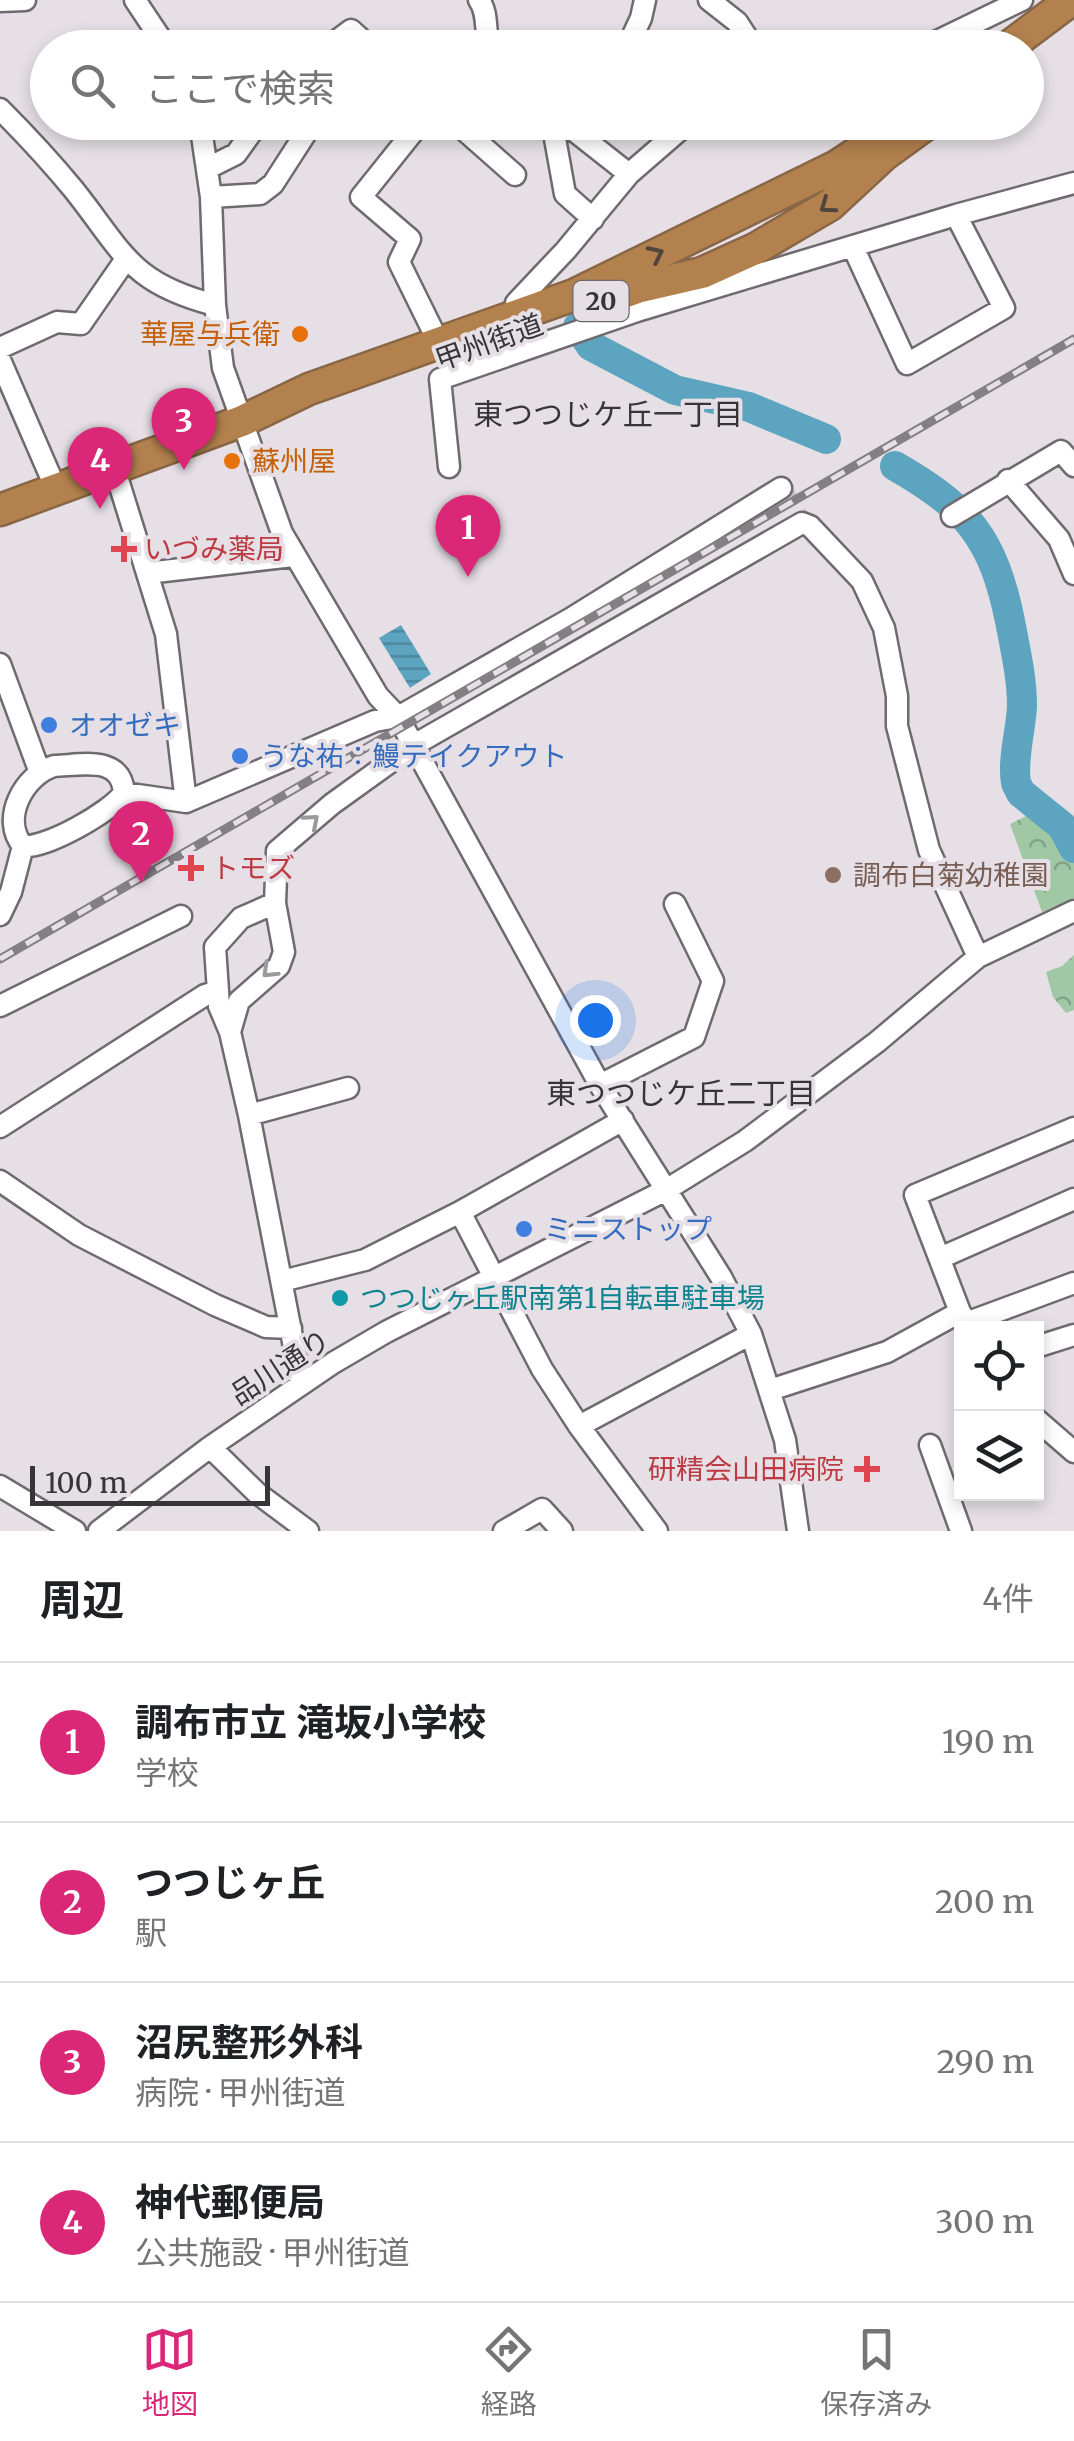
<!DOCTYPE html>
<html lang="ja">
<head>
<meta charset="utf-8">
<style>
  body { margin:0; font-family:Merriweather,"Noto Sans JP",serif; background:#f2f2f2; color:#202124 }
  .controls { position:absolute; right:30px; bottom:30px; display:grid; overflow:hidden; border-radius:0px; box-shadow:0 5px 15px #0003 }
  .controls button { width:90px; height:90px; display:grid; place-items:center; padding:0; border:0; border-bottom:2px solid #e0e0e0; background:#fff; color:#202124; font:50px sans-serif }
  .scale { position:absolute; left:30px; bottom:25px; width:240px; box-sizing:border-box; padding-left:10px; border:5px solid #373537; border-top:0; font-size:28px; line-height:35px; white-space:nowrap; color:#373537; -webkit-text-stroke:8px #e6e0e6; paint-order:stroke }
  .you { position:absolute; left:595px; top:1020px; width:35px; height:35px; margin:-25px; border:8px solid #fff; border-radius:50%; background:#1a73e8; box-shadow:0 0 0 15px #1a73e833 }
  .badge { display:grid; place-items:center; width:65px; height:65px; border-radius:50%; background:#db2777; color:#fff; font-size:32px; font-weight:700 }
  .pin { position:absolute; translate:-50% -82px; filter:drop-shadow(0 2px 5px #0008) }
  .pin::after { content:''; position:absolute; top:52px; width:35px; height:30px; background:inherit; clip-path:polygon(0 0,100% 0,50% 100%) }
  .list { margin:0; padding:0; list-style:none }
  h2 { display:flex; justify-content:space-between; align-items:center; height:130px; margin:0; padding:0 40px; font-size:42px }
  h2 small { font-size:32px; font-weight:400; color:#757577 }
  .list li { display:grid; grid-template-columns:65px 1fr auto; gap:30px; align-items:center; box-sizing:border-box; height:160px; padding:0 40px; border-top:2px solid #e0e0e0 }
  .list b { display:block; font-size:38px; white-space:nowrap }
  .list p { margin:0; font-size:32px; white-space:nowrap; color:#757577 }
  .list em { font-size:32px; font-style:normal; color:#757577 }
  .icon { flex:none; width:55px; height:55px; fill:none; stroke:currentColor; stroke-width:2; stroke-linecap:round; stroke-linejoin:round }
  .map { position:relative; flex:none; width:1074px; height:1531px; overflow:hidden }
  .search { position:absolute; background:#fff; box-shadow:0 5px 15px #0003; left:30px; right:30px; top:30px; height:110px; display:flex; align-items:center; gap:25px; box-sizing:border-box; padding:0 35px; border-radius:55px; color:#757577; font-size:38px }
  .sheet { height:770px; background:#fff }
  nav { display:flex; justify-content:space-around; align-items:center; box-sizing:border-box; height:140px; border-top:2px solid #e0e0e0; background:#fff; font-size:28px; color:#757577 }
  nav a { display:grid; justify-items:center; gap:5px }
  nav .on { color:#db2777 }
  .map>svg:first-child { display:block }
  .park { fill:url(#park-crowns) }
  .water { fill:url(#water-rules) }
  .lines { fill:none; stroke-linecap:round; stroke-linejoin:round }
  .river { stroke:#5ca4bf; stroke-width:30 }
  .minor-tunnel { stroke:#c3bec3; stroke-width:20; stroke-dasharray:20 10; stroke-linecap:butt }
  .minor-casing { stroke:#6f6a6f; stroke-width:25 }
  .highway-casing { stroke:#886646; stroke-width:35 }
  .minor { stroke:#fff; stroke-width:20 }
  .highway { stroke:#b3814e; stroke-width:30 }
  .rail-casing { stroke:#837f83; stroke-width:9 }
  .rail { stroke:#e6e0e6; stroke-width:5; stroke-dasharray:15; stroke-linecap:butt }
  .oneway { stroke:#50443c }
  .oneway2 { stroke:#9b9a9b }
  .food-dot { fill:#e8710a; stroke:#e6e0e6; stroke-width:4 }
  .health-dot { fill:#e0444e; stroke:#e6e0e6; stroke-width:4 }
  .shop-dot { fill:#3f7fe0; stroke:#e6e0e6; stroke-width:4 }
  .education-dot { fill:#8d6e63; stroke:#e6e0e6; stroke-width:4 }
  .culture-dot { fill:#0f9aa8; stroke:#e6e0e6; stroke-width:4 }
  .labels { text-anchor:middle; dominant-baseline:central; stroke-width:8; stroke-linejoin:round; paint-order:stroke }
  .shield { fill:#e6e0e6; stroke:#6c686c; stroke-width:2.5 }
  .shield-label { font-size:25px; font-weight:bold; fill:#373537 }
  .food-label { font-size:28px; fill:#c56008; stroke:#e6e0e6; text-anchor:end }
  .street-label { font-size:28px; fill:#373537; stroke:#e6e0e6 }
  .health-label { font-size:28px; fill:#be3a42; stroke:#e6e0e6; text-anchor:start }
  .shop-label { font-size:28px; fill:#366cbe; stroke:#e6e0e6; text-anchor:start }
  .education-label { font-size:28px; fill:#785e54; stroke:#e6e0e6; text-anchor:start }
  .culture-label { font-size:28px; fill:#0d838f; stroke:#e6e0e6; text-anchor:start }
  .neighbourhood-label { font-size:30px; fill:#373537; stroke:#e6e0e6 }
</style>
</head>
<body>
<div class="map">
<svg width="1074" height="1531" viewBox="0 0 1074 1531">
  <defs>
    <pattern id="park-crowns" width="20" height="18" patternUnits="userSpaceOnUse" patternTransform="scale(2.5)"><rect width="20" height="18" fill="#a1c8a4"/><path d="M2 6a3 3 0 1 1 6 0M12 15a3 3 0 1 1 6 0" fill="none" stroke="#84a386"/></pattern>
    <pattern id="water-rules" width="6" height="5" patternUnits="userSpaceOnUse" patternTransform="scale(2.5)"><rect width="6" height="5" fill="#5ca4bf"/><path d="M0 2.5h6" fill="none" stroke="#4d869c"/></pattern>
  </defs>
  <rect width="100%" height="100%" fill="#e6e0e6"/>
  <!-- park -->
  <path class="park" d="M 1038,810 L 1074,861 L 1074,898 L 1042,912 L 1010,824 Z
    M 1074,955 L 1074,1010 L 1066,1013 L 1053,997 L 1046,972 L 1062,966 Z"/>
  <!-- water -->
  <path class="water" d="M 401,625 L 431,674 L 410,688 L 379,638 Z"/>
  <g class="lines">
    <!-- river -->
    <path class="river" d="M 578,327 L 591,346 L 675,390 L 749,407 L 826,439
      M 895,466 C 968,508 993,538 1010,621 C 1015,648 1022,677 1022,706 C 1021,730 1012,759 1016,783 L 1021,793 L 1062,826 L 1074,848"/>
    <!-- minor-tunnel -->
    <path class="minor-tunnel" d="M 781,488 L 802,523"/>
    <defs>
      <path id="minor" d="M 135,0 L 167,48
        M 479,0 C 489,14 484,32 490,48
        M 709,0 L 737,22 L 754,48
        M 0,1 L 25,0
        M 327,48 L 351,30 L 371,48
        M 627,48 L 641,18 L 645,0
        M 923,48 L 1022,0
        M 0,109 C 26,135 51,162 74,190 C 124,253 130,283 215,305
        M 200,122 L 211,197 L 215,305 L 223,368 L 282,533 L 378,696 L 398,717 L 600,1085 L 721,1277 L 751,1334 L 785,1440 L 798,1531
        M 421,122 L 361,197 L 410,239 L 399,262 L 432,329
        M 455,122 L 515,175
        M 552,122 L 565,194 L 593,219
        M 563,122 L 629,174
        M 208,168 L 236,154 L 259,122
        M 211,197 L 260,194 L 273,184 L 313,122
        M 853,247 L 907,364 L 1004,308 L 956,215
        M 519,315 L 516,303 L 566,250 L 629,174 L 689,122
        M 0,348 L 57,322 L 81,324 L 126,259
        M 0,360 L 56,489
        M 114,467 L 147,573
        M 449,467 L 440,379 L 637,311 L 956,215 L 1074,183
        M 1008,480 L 1059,539 L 1074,574
        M 952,516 L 1061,451 L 1074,466
        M 0,664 L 39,770
        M 54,766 C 83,765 121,755 124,793 C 111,812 45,849 23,846 C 0,819 24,775 54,766 Z
        M 124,793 L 186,802 L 375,721 L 398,717 L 570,619 L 781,488
        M 186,802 L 166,634 L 147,573 L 293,556
        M 275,903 L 241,918 L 215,947 L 219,1006 L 230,1032 L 249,1115 L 301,1383
        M 0,915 L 11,892 L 23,846
        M 0,1006 L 181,916
        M 230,1032 L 239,1001 L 279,966 L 284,952 L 275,903 L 277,851 L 332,804 L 414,745 L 802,523 L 810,526 L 862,581 L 884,628 L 897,696 L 897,726 L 929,850 L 978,957
        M 600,1085 L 694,1037 L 713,981 L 675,904
        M 249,1115 L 348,1088
        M 0,1127 L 205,995 L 218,991
        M 0,1181 L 79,1235 L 215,1305 L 266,1327 L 291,1328
        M 460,1212 L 542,1369 L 579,1426 L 657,1531
        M 940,1258 L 1074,1199
        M 282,1281 L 365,1260 L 460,1212 L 623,1120
        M 966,1323 L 1074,1283
        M 970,1328 L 960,1312 L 915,1195 L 1074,1128
        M 1036,1347 L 1074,1335
        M 770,1390 L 887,1352 L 960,1312
        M 1036,1419 L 1074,1452
        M 579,1426 L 751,1334
        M 930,1445 L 961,1531
        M 210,1447 L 257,1493 L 308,1531
        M 0,1486 L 75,1531
        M 99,1531 L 210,1447 L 333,1363 L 386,1332 L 666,1190 L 745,1141 L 877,1042 L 978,957 L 1074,911
        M 504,1531 L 542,1509 L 562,1531"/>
      <path id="highway" d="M 1007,48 L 1071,0
        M 595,303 L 637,288 L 702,273 L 755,249 L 830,205 L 885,154 L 929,122
        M 0,510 L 242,421 L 309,389 L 574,295 L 837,166 L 904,122"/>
    </defs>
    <!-- minor casing -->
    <use href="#minor" class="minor-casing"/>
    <!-- highway casing -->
    <use href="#highway" class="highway-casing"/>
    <!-- minor -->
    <use href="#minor" class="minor"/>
    <!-- highway -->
    <use href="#highway" class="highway"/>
    <defs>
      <path id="rail" d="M 0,959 L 1074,339"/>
    </defs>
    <!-- rail casing -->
    <use href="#rail" class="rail-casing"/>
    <!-- rail -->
    <use href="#rail" class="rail"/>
  </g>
  <!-- one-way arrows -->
  <defs><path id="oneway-chevron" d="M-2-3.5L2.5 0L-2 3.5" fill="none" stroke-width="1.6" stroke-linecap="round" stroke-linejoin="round" transform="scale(2.5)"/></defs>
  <g class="oneway">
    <use href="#oneway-chevron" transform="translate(827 206) rotate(144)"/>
    <use href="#oneway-chevron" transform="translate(656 254) rotate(-26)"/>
  </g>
  <g class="oneway2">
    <use href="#oneway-chevron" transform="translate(312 821) rotate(-41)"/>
    <use href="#oneway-chevron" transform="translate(269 971) rotate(136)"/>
  </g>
  <!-- markers -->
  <g class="food-dot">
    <circle cx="300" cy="334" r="10"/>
    <circle cx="232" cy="461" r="10"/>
  </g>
  <g class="health-dot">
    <path d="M119 534h10v10h10v10h-10v10h-10v-10h-10v-10h10z"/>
    <path d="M186 853h10v10h10v10h-10v10h-10v-10h-10v-10h10z"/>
    <path d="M862 1454h10v10h10v10h-10v10h-10v-10h-10v-10h10z"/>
  </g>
  <g class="shop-dot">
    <circle cx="49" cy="725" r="10"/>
    <circle cx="240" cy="756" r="10"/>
    <circle cx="524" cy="1229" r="10"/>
  </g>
  <circle class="education-dot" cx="833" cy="875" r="10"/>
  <circle class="culture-dot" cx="340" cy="1298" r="10"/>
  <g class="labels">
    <!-- shield labels -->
    <rect class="shield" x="573.5" y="281" width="55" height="40" rx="8"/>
    <g class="shield-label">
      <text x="601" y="301">20</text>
    </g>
    <!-- food labels -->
    <g class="food-label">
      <text x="280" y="334">華屋与兵衛</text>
      <text x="252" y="461" text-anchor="start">蘇州屋</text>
    </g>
    <!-- street labels -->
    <g class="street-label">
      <text transform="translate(489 342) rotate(-20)">甲州街道</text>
      <text transform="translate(280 1367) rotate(-33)">品川通り</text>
    </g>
    <!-- health labels -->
    <g class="health-label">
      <text x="144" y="549">いづみ薬局</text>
      <text x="211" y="868">トモズ</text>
      <text x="844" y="1469" text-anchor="end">研精会山田病院</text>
    </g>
    <!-- shop labels -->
    <g class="shop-label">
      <text x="69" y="725">オオゼキ</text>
      <text x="260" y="756">うな祐：鰻テイクアウト</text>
      <text x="544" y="1229">ミニストップ</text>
    </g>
    <!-- education labels -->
    <g class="education-label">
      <text x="853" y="875">調布白菊幼稚園</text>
    </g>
    <!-- culture labels -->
    <g class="culture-label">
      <text x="360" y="1298">つつじヶ丘駅南第1自転車駐車場</text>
    </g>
    <!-- neighbourhood labels -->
    <g class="neighbourhood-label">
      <text x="608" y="414">東つつじケ丘一丁目</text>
      <text x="681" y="1093">東つつじケ丘二丁目</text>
    </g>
  </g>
</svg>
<div class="controls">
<button><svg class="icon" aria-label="locate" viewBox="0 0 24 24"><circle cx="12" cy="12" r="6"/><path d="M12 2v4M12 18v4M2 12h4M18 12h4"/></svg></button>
<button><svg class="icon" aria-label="layers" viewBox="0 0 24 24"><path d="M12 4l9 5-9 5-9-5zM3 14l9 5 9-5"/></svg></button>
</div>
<div class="scale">100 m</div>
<div class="you"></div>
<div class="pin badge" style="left:468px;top:577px">1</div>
<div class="pin badge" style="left:141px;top:883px">2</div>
<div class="pin badge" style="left:184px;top:470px">3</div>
<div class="pin badge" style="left:100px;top:509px">4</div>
<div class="search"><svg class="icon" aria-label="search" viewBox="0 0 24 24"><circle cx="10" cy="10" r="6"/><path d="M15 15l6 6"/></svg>ここで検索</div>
</div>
<section class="sheet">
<h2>周辺<small>4件</small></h2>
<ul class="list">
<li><span class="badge">1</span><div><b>調布市立 滝坂小学校</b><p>学校</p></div><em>190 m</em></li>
<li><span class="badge">2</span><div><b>つつじヶ丘</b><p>駅</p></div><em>200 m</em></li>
<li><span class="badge">3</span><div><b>沼尻整形外科</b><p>病院 · 甲州街道</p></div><em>290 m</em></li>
<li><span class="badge">4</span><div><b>神代郵便局</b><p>公共施設 · 甲州街道</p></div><em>300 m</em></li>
</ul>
</section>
<nav>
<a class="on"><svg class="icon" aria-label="map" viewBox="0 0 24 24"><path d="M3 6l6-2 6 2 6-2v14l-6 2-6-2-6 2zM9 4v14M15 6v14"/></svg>地図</a>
<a><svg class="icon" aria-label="directions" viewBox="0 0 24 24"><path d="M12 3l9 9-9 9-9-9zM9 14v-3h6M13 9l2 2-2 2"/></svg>経路</a>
<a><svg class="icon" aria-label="saved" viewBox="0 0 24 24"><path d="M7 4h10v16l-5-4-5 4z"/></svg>保存済み</a>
</nav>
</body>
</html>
